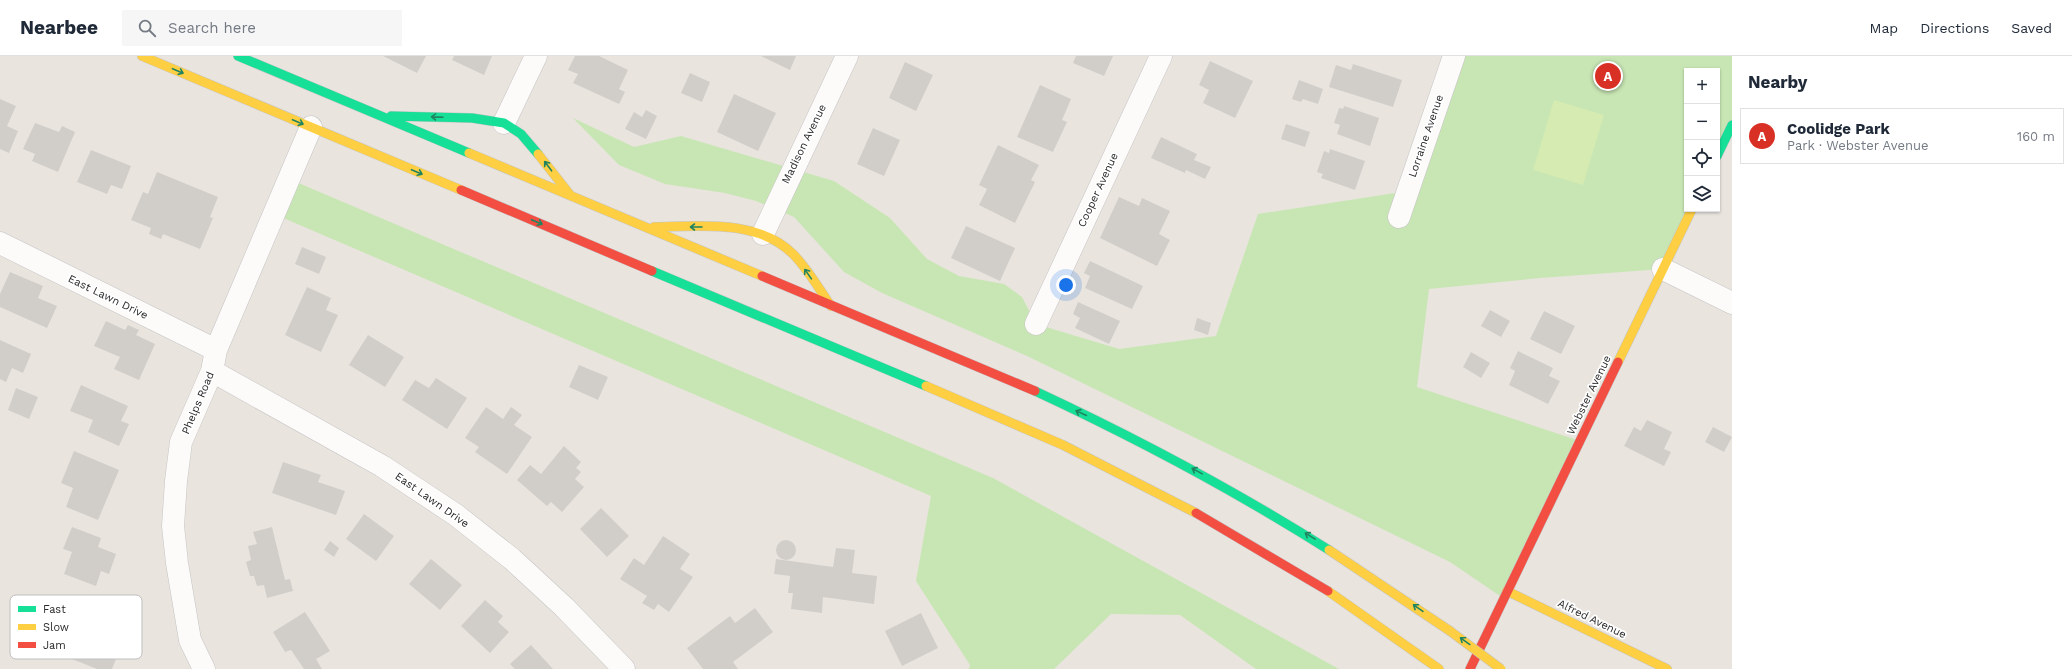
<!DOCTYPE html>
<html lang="en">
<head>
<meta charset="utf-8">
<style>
  body { margin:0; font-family:"Work Sans",sans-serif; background:#f6f6f7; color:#1f2937 }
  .controls { position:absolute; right:12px; top:12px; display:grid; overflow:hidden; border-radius:0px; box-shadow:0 1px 3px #0004 }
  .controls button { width:36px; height:36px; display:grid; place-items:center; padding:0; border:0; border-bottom:1px solid #e0e1e3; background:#fff; color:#1f2937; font:20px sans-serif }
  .you { position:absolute; left:1066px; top:229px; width:14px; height:14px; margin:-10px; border:3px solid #fff; border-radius:50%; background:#1a73e8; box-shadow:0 0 0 6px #1a73e833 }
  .badge { display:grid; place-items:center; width:26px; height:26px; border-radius:50%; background:#d93025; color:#fff; font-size:13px; font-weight:700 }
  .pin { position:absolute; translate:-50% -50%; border:2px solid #fff; box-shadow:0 1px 4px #0006 }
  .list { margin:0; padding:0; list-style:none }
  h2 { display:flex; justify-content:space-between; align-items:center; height:52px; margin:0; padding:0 16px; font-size:17px }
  h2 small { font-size:13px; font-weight:400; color:#747a83 }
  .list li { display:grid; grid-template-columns:26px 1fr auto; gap:12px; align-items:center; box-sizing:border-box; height:56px; margin:0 8px 8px; padding:0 8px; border:1px solid #e0e1e3; border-radius:0px }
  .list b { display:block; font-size:15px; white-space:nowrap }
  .list p { margin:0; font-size:13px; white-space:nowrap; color:#747a83 }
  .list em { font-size:13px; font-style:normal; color:#747a83 }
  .icon { flex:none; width:22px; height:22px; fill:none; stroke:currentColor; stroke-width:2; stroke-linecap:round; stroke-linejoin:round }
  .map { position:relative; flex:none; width:1732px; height:613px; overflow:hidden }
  header { display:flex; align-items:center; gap:24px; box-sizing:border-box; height:56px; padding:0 20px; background:#fff; border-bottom:1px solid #e0e1e3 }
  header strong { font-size:19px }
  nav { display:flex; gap:22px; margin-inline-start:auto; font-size:14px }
  .search { width:280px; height:36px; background:#f6f6f7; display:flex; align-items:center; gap:10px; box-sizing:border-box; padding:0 14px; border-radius:0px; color:#747a83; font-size:15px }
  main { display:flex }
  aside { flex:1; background:#fff }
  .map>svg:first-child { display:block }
  .green { fill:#c8e6b4 }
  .pitch { fill:#d5ebb1 }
  .building { fill:#d1ceca }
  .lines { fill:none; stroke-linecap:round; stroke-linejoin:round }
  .street-casing { stroke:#c5c4c4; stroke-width:23 }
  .fast-casing { stroke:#c5c4c4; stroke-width:10 }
  .slow-casing { stroke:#c5c4c4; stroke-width:10 }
  .jam-casing { stroke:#c5c4c4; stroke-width:10 }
  .street { stroke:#fcfbfa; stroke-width:22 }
  .fast { stroke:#16e098; stroke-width:9 }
  .slow { stroke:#ffcf43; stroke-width:9 }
  .jam { stroke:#f24e42; stroke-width:9 }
  .slow-bridge-casing { stroke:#c4c3c0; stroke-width:10; stroke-linecap:butt }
  .slow-bridge { stroke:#ffcf43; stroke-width:9 }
  .oneway { stroke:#208460 }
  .labels { text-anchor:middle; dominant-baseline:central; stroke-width:3.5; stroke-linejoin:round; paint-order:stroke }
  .street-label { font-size:11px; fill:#292929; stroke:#fff }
  .key { fill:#fff; stroke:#bfbfbf; stroke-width:1 }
  .key-label { font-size:11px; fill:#292929 }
</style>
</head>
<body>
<header>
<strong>Nearbee</strong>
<div class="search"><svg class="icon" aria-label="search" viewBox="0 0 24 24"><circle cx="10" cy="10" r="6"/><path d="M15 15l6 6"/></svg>Search here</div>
<nav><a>Map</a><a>Directions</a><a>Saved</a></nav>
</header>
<main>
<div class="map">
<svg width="1732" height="613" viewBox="0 0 1732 613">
  <rect width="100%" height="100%" fill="#e9e4de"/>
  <!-- green -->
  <path class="green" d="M 1454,0 L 1732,0 L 1732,69 L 1717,100 L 1717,15 L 1687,15 L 1687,153 L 1663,213 L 1540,222 L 1429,233 L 1417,331 L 1580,385 L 1503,542 L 1450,506 L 1027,300 L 882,237 L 844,216 L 794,161 L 756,145 L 725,137 L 665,128 L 619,109 L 573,62 L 634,91 L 681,80 L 834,125 L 890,162 L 927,203 L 959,220 L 1004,228 L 1022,241 L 1036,268 L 1119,293 L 1216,280 L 1258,158 L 1408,135 Z
    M 289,123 L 993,422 L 1339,613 L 1256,613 L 1180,559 L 1111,558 L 1054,613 L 969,613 L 970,609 L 916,525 L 931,440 L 274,158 Z"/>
  <!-- pitch -->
  <path class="pitch" d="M 1554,44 L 1604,59 L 1583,129 L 1533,114 Z"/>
  <!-- building -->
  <path class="building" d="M 383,0 L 426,0 L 417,17 Z
    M 454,0 L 492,0 L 484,19 L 452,4 Z
    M 575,0 L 599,0 L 628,14 L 619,33 L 625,36 L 619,48 L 573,27 L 578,18 L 568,14 Z
    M 761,0 L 796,0 L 790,14 Z
    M 1076,0 L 1113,0 L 1104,20 L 1073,7 Z
    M 1210,5 L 1253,25 L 1235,62 L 1203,47 L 1209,34 L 1199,29 Z
    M 905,6 L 933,19 L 916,55 L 889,42 Z
    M 1353,8 L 1402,24 L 1393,51 L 1329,31 L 1336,9 L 1351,14 Z
    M 690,17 L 710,26 L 702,46 L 681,37 Z
    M 1299,24 L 1323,33 L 1318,48 L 1303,43 L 1301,46 L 1292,43 Z
    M 1040,29 L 1071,43 L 1062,64 L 1067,66 L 1053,96 L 1017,81 Z
    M 734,38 L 776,57 L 758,95 L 717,76 Z
    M 0,43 L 16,50 L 7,70 L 18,75 L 9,97 L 0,93 Z
    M 1344,50 L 1379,62 L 1370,90 L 1337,78 L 1340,69 L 1334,67 L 1339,52 L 1343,53 Z
    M 646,54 L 657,60 L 646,83 L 625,73 L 634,56 L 642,61 Z
    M 35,67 L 59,76 L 62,70 L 75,76 L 58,116 L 32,105 L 35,98 L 23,93 Z
    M 1286,68 L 1310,76 L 1305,91 L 1281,83 Z
    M 873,72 L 900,84 L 884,120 L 857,108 Z
    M 1161,81 L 1197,98 L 1194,104 L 1211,111 L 1205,123 L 1186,114 L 1185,117 L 1151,102 Z
    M 998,89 L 1039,109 L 1031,124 L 1035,126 L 1015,167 L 979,149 L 987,133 L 979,129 Z
    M 1330,93 L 1365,105 L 1355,134 L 1321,122 L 1323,118 L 1317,116 L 1324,95 L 1329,97 Z
    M 91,94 L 131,110 L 122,133 L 111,129 L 107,138 L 77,126 Z
    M 157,116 L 218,141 L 210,161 L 213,162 L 200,193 L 163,178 L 161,183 L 149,178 L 151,172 L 131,164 L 143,136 L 148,138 Z
    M 1119,141 L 1139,150 L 1142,142 L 1170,155 L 1159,178 L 1170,184 L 1157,210 L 1100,182 Z
    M 966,170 L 1015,192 L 1000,225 L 951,202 Z
    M 302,191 L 326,201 L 319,218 L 295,208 Z
    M 1090,205 L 1143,230 L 1132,253 L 1085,232 L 1090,220 L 1084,217 Z
    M 10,216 L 43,230 L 38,242 L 57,250 L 47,272 L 0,251 L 0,238 Z
    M 307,231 L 331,242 L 326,254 L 338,259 L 321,296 L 285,279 Z
    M 1078,246 L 1120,265 L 1109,288 L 1075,272 L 1080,262 L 1073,258 Z
    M 1490,254 L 1510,265 L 1501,281 L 1481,270 Z
    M 1544,255 L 1575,270 L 1561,298 L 1530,283 Z
    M 1197,262 L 1211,267 L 1208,279 L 1194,274 Z
    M 106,265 L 125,274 L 128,269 L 139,274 L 136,279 L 155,288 L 139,324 L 114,313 L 120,301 L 94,290 Z
    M 368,279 L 404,301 L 385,331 L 349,309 Z
    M 0,284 L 31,298 L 23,317 L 12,312 L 6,326 L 0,323 Z
    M 1518,295 L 1553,312 L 1549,320 L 1560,325 L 1548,348 L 1509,329 L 1515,315 L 1510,312 Z
    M 1471,296 L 1490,307 L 1481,322 L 1463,311 Z
    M 579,309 L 608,321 L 598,344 L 569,331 Z
    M 436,322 L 467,342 L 447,373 L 402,344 L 415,324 L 429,332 Z
    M 81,329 L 128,350 L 121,365 L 129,368 L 119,390 L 88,376 L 93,364 L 70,355 Z
    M 16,332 L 38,341 L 29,363 L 8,354 Z
    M 486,351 L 503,363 L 511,351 L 522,359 L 514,369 L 532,381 L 507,418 L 475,396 L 479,391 L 465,382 Z
    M 1647,364 L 1672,376 L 1664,393 L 1671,396 L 1664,410 L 1624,390 L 1634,371 L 1641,375 Z
    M 1713,371 L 1732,381 L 1724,396 L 1705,386 Z
    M 564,390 L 581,406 L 576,412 L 581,416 L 575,423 L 584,431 L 562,456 L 551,446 L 547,450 L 517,424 L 530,409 L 541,418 Z
    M 74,395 L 119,414 L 98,464 L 66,451 L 73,432 L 61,427 Z
    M 283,406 L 321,419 L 318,426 L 345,435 L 336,459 L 272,437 Z
    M 601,452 L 629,480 L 607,501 L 580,473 Z
    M 364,458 L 394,480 L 376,505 L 346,483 Z
    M 72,471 L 101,482 L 98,491 L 116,498 L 109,518 L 101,515 L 96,530 L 64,518 L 72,496 L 63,493 Z
    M 272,471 L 285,524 L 290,523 L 293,535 L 267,542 L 264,529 L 257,530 L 254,520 L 250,520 L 246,506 L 251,504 L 248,490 L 257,488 L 253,476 Z
    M 663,480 L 690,498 L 680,513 L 693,521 L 669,556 L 658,548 L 654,554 L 642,547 L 647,540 L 620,523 L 634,502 L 644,509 Z
    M776 494a10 10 0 1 1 20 0a10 10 0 1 1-20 0Z
    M 330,485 L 339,492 L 334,501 L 324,494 Z
    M 836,492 L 855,494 L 852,517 L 877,520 L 874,548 L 823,541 L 822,557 L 791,553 L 793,537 L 788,537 L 790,520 L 774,518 L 776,503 L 833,511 Z
    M 431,503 L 462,529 L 440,554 L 409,528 Z
    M 485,544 L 503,560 L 498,566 L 509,576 L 490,597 L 461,570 Z
    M 755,552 L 773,576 L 733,606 L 738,613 L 703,613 L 687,592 L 730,560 L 735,567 Z
    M 305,556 L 330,595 L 316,603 L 322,613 L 304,613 L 291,594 L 285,596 L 273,576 Z
    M 921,557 L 938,592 L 902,610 L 885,575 Z
    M 93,558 L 128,572 L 112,613 L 97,613 L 67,601 L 80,566 L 89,570 Z
    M 531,589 L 553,613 L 515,613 L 510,608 Z"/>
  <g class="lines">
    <defs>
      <path id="street" d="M 504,67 L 536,0
        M 1399,161 L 1454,0
        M 763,178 L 847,0
        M 0,187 L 216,294
        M 1663,213 L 1732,247
        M 1036,268 L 1161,0
        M 212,315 L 382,410 L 456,459 L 512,503 L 564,551 L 624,613
        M 204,613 L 190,584 L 177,507 L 173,470 L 176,425 L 181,386 L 212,315 L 216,294 L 311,71"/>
      <path id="fast" d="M 238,0 L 469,97
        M 391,60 L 472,62 L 504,67 L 521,78 L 538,98
        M 1717,100 L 1732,69
        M 652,215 L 926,330
        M 1035,335 C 1136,382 1234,434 1329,494"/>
      <path id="slow" d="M 142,0 L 461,134
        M 469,97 L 762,220
        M 538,98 L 571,140
        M 654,171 C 701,170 757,163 793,198 C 808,213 819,233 831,250
        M 1618,306 L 1692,153
        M 926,330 L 1063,389 L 1196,457
        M 1329,494 L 1450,575
        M 1328,535 L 1439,613
        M 1507,535 L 1667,613"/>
      <path id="jam" d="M 461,134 L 652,215
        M 762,220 L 1035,335
        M 1196,457 L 1328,535
        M 1470,613 L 1618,306"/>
    </defs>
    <!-- street casing -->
    <use href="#street" class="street-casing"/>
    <!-- fast casing -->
    <use href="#fast" class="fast-casing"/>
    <!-- slow casing -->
    <use href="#slow" class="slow-casing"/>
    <!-- jam casing -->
    <use href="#jam" class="jam-casing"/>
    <!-- street -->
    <use href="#street" class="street"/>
    <!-- fast -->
    <use href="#fast" class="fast"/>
    <!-- slow -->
    <use href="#slow" class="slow"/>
    <!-- jam -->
    <use href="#jam" class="jam"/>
    <defs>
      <path id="slow-bridge" d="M 1450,575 L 1501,613"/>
    </defs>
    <!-- slow-bridge casing -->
    <use href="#slow-bridge" class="slow-bridge-casing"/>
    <!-- slow-bridge -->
    <use href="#slow-bridge" class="slow-bridge"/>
  </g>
  <!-- one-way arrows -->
  <defs><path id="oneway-shaft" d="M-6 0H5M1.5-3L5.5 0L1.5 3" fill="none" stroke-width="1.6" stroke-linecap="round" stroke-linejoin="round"/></defs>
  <g class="oneway">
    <use href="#oneway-shaft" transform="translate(178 15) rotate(23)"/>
    <use href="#oneway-shaft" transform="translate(437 61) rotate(-178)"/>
    <use href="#oneway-shaft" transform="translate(298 66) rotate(23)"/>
    <use href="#oneway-shaft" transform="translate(548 110) rotate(-127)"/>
    <use href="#oneway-shaft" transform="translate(417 116) rotate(23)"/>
    <use href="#oneway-shaft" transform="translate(537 166) rotate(23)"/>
    <use href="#oneway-shaft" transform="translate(696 171) rotate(180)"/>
    <use href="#oneway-shaft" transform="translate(808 218) rotate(-125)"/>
    <use href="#oneway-shaft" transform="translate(1081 357) rotate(-155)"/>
    <use href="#oneway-shaft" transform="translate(1197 415) rotate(-151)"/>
    <use href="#oneway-shaft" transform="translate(1310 480) rotate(-148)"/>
    <use href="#oneway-shaft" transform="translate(1418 552) rotate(-145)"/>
    <use href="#oneway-shaft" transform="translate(1465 585) rotate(-144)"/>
  </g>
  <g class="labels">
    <!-- street labels -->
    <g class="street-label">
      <text transform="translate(1426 80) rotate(-71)">Lorraine Avenue</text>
      <text transform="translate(804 88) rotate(-64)">Madison Avenue</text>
      <text transform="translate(1098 134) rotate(-65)">Cooper Avenue</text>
      <text transform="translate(108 241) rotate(26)">East Lawn Drive</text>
      <text transform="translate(1589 339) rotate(-64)">Webster Avenue</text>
      <text transform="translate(198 347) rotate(-67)">Phelps Road</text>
      <text transform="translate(432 444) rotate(35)">East Lawn Drive</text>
      <text transform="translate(1592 563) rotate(26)">Alfred Avenue</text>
    </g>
  </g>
  <!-- legend -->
  <rect x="10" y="539" width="132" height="64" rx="6" class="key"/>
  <rect x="18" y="550" width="18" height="6" fill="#16e098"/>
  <rect x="18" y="568" width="18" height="6" fill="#ffcf43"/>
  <rect x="18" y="586" width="18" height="6" fill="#f24e42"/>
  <g class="key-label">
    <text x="43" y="557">Fast</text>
    <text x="43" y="575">Slow</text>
    <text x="43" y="593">Jam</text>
  </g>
</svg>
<div class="controls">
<button>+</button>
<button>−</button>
<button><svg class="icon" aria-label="locate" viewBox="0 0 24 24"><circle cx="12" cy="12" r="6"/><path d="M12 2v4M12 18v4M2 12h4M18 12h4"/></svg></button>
<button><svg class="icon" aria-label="layers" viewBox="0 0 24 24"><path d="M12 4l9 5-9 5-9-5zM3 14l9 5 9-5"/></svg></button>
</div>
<div class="you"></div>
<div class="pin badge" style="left:1608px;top:20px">A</div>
</div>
<aside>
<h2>Nearby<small></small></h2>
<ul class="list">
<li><span class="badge">A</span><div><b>Coolidge Park</b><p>Park · Webster Avenue</p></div><em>160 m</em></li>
</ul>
</aside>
</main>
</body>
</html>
